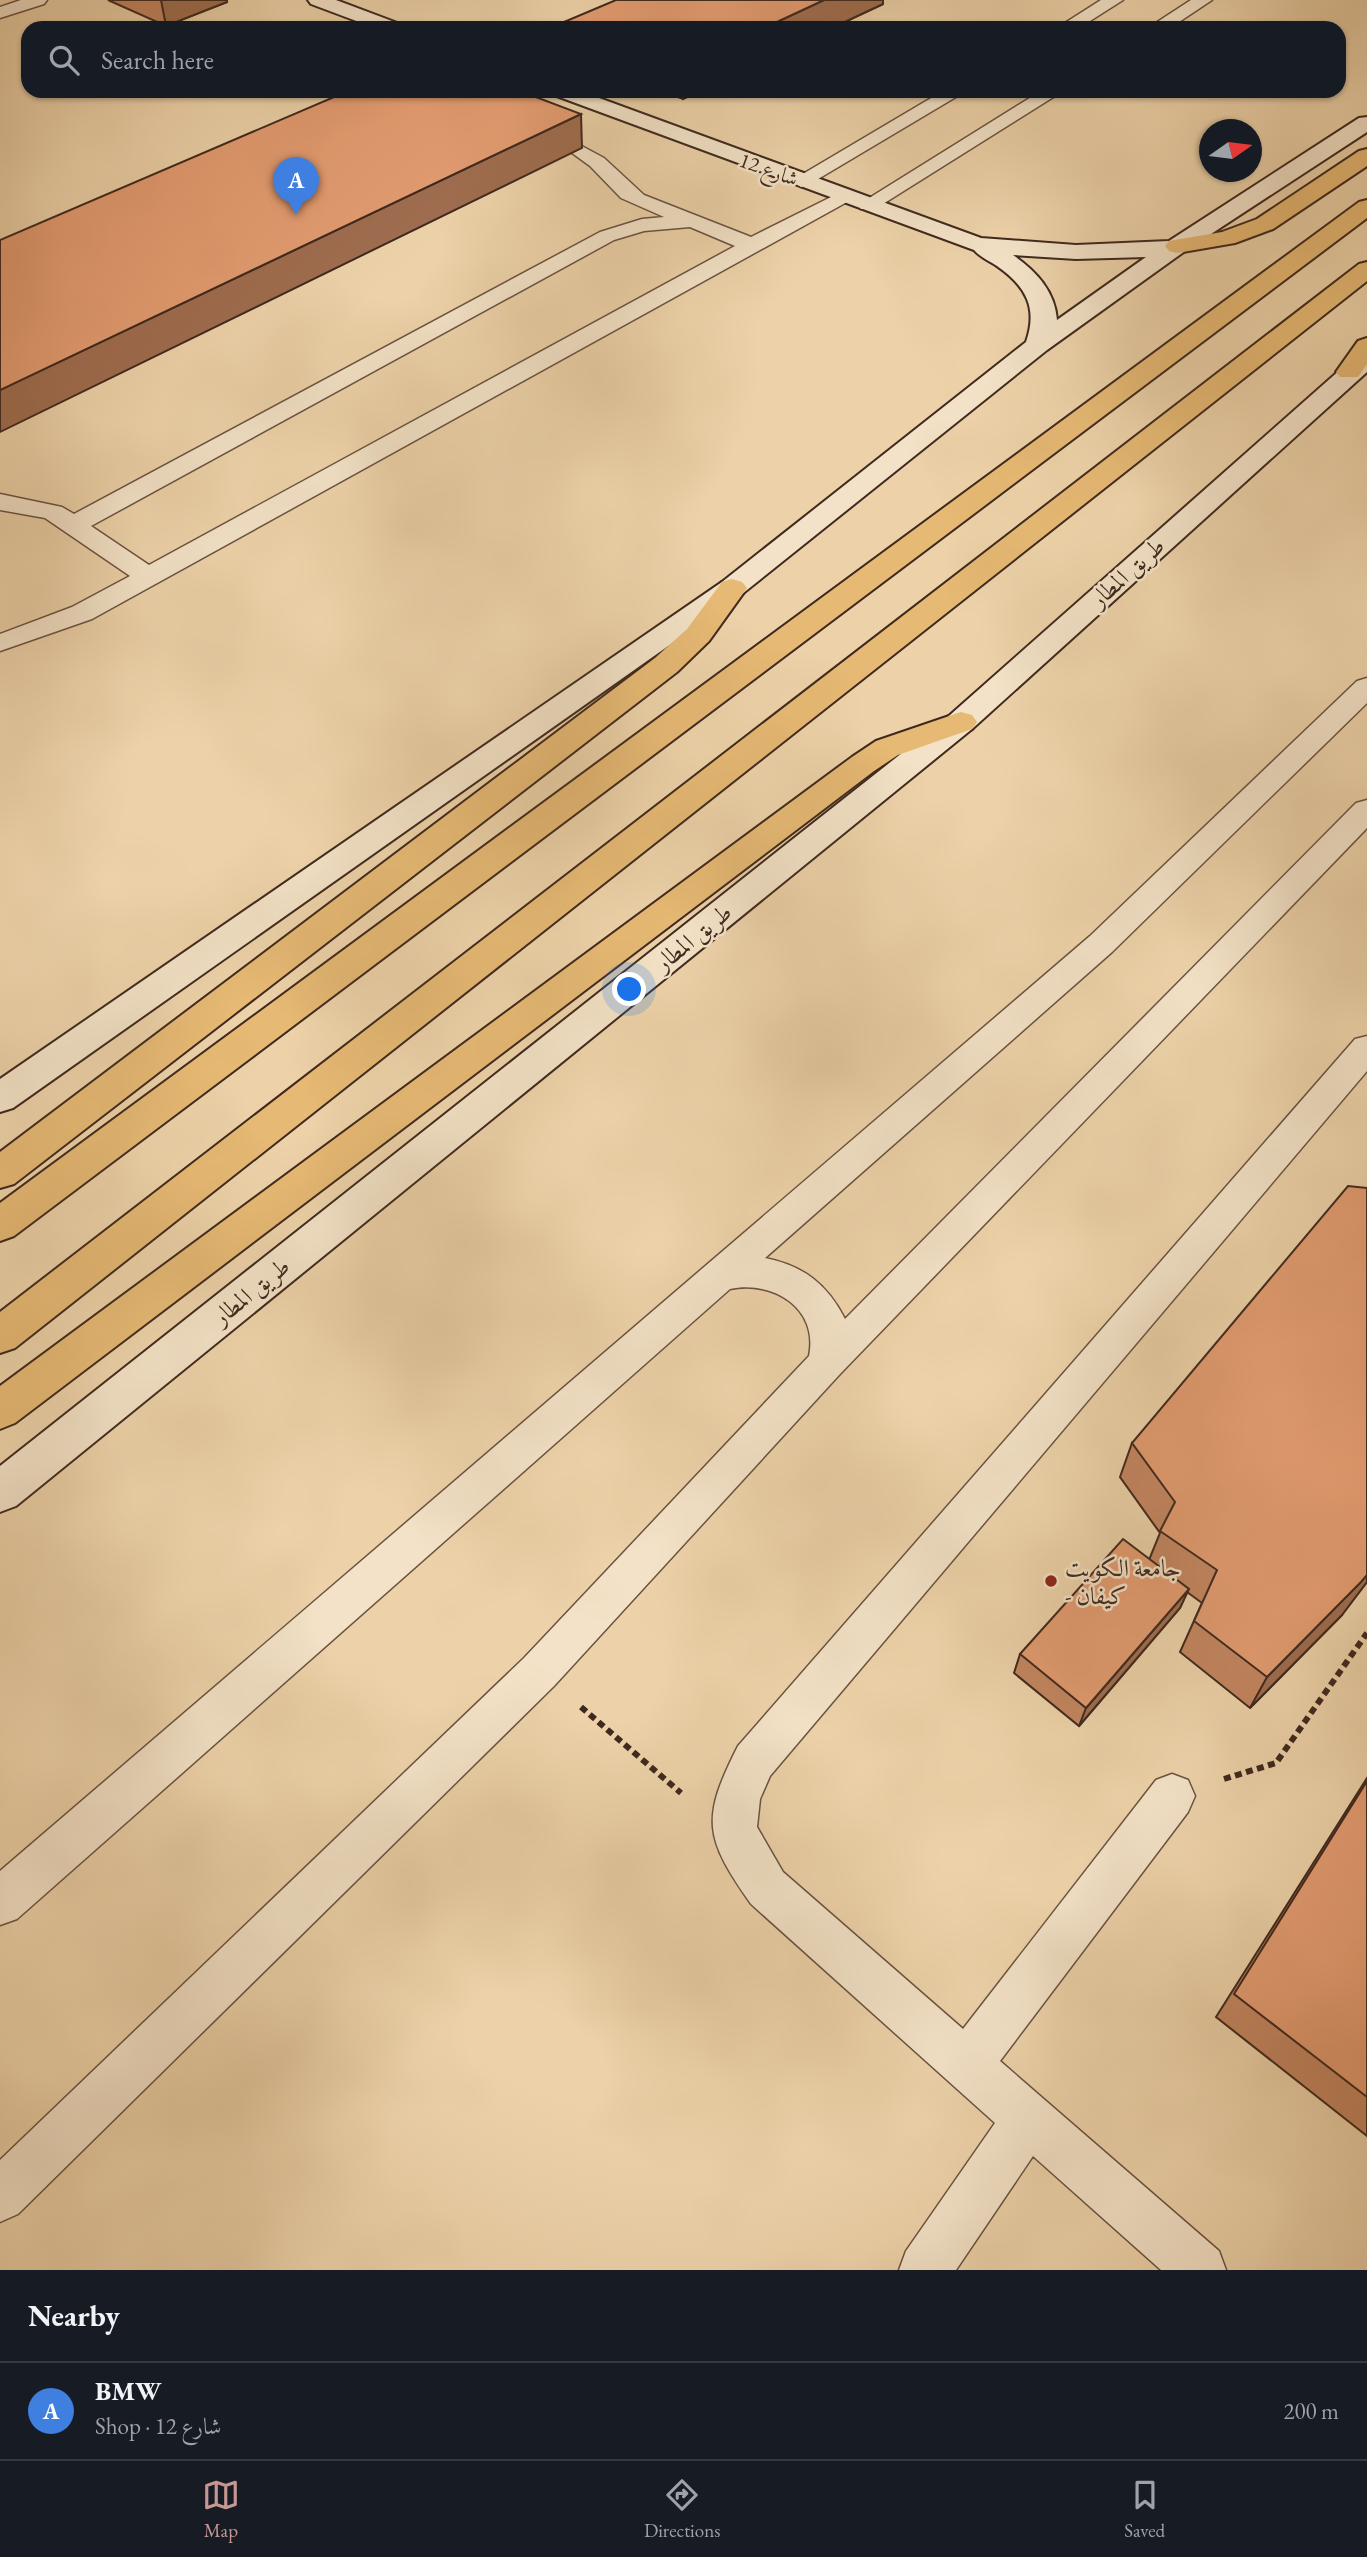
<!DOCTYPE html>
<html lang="en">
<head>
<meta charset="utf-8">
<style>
  body { margin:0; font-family:"EB Garamond",Amiri,serif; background:#242831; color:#f1f3f6 }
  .compass { position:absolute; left:1199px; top:119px; width:63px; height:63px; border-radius:50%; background:#171b24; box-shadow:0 2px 5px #0004; rotate:76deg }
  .you { position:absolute; left:630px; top:990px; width:24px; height:24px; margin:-18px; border:5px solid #fff; border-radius:50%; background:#1a73e8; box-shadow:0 0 0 10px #1a73e833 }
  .badge { display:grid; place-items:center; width:46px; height:46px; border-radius:50%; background:#c59692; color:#fff; font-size:23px; font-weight:700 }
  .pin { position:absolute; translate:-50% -58px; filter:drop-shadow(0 2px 4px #0008) }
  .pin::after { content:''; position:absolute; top:37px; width:24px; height:21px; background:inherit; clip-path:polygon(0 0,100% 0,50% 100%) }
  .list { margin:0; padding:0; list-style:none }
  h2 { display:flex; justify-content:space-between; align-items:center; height:91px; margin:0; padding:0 28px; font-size:30px }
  h2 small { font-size:23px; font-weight:400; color:#9ea1a6 }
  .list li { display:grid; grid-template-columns:46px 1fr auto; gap:21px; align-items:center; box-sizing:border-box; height:98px; padding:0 28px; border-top:2px solid #363941 }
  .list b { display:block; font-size:26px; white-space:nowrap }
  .list p { margin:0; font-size:23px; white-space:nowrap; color:#9ea1a6 }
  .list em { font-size:23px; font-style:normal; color:#9ea1a6 }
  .icon { flex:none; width:38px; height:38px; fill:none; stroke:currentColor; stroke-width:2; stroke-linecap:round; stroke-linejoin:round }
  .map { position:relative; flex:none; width:1367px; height:2270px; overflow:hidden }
  .search { position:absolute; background:#171b24; box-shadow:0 2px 5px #0004; left:21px; right:21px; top:21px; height:77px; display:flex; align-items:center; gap:18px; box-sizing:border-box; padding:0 24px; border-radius:21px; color:#9ea1a6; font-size:26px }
  .sheet { height:189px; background:#171b24 }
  nav { display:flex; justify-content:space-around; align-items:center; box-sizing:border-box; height:98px; border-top:2px solid #363941; background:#171b24; font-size:19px; color:#9ea1a6 }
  nav a { display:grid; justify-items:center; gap:4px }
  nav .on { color:#c59692 }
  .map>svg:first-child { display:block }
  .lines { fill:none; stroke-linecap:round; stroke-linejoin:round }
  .lane-casing { stroke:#6a5341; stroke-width:3 }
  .secondary-casing { stroke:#3f291e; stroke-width:4 }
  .highway-casing { stroke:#3f291e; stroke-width:4 }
  .path { stroke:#3f291e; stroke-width:6; stroke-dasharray:7 4.5; stroke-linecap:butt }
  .lane { fill:#f3e2c7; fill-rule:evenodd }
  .secondary { fill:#f3e2c7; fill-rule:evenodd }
  .highway { fill:#e6b974; fill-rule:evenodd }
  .wall { fill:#c38661; stroke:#3f291e; stroke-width:2 }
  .shaded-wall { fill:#9f6d4f; stroke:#3f291e; stroke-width:2 }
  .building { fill:#e39c71; stroke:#3f291e; stroke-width:2 }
  .poi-dot { fill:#8f2418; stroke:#f3e2c7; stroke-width:2.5 }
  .labels { text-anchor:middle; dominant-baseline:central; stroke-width:5; stroke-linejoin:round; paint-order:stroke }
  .far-street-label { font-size:21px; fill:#3f291e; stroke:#f3e2c7 }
  .street-label { font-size:24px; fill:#3f291e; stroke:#f3e2c7 }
  .poi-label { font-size:24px; fill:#3f291e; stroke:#f3e2c7; text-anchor:start }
</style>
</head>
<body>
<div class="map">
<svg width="1367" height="2270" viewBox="0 0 1367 2270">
  <rect width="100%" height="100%" fill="#edd2a9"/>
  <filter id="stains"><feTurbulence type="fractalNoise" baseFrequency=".00286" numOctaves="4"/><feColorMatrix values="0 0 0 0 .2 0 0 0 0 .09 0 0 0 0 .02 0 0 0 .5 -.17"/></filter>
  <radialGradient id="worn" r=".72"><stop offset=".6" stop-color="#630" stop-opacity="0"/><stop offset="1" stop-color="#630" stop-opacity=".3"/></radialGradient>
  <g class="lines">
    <defs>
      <path id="lane" d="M 21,0 L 47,0 L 44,4 L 0,18 L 0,7 Z
        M 1101,0 L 1123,0 L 1079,28 L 1057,28 Z
        M 1191,0 L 1212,0 L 1170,28 L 1148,28 Z
        M 943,91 L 966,91 L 808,185 L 801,187 L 791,181 Z
        M 1041,91 L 1063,91 L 875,209 L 861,209 L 858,205 Z
        M 578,144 L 604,158 L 644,195 L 751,237 L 839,193 L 846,191 L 856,197 L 92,619 L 0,651 L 0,634 L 72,607 L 130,576 L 45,518 L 0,510 L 0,494 L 62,507 L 74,514 L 600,232 L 642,219 L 664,217 L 621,198 L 590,166 L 568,150 ZM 690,227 L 735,246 L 149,565 L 91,526 L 614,240 L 644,231 Z
        M 1367,678 L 1367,703 L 1112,952 L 765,1258 C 804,1266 827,1284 845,1319 L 1356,803 L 1367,800 L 1367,828 L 840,1374 L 554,1686 L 18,2214 L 0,2222 L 0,2160 L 524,1658 L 809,1356 C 819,1308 773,1280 730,1289 L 17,1919 L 0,1925 L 0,1871 L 1090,936 L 1357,681 Z
        M 1367,1036 L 1367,1071 L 770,1776 L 760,1799 L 757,1827 L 783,1872 L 963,2029 L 1156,1780 L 1172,1774 L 1188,1780 L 1195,1796 L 1188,1812 L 1000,2061 L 1219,2251 L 1226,2270 L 1161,2270 L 1033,2156 L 956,2270 L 899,2270 L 906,2251 L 995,2123 L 751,1904 C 704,1837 701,1819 738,1746 L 1355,1039 Z"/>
      <path id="secondary" d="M 308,0 L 336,0 L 400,24 L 403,28 L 375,28 L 311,4 Z
        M 551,91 L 580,91 L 981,238 L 1076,245 L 1169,241 L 1359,118 L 1367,117 L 1367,132 L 1185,251 L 1047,350 L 742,594 L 13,1108 L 0,1112 L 0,1079 L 722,582 L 1026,342 C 1038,308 1026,286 997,266 C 989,261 980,257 974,250 L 554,95 ZM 1013,255 L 1076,259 L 1146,257 L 1057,320 C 1055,291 1036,271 1013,255 Z
        M 1367,351 L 1367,372 L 972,729 L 16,1506 L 0,1512 L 0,1466 L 950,715 L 1358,354 Z"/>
      <path id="highway" d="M 1367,149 L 1367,166 L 1273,229 L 1235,243 L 1177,253 L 1169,251 L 1165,246 L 1169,241 L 1222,232 L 1257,219 L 1359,151 Z
        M 1367,200 L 1367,218 L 14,1236 L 0,1241 L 0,1203 L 1359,202 Z
        M 1367,262 L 1367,281 L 15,1348 L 0,1353 L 0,1312 L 1359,264 Z
        M 1367,338 L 1367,364 L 1358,377 L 1340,377 L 1336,372 L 1358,341 Z
        M 732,579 L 742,582 L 747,588 L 709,641 L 677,672 L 14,1184 L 0,1188 L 0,1152 L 655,658 L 687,629 L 722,582 Z
        M 961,712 L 972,715 L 977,722 L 972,729 L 898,755 L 874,771 L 15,1423 L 0,1429 L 0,1386 L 852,757 L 876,741 Z"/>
    </defs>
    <!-- lane casing -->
    <use href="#lane" class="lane-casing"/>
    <!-- secondary casing -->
    <use href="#secondary" class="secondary-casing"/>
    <!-- highway casing -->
    <use href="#highway" class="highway-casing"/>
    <!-- path -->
    <path class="path" d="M 581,1707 L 681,1793
      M 1224,1779 L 1276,1763 L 1367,1633"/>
    <!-- lane -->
    <use href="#lane" class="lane"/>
    <!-- secondary -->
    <use href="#secondary" class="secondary"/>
    <!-- highway -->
    <use href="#highway" class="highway"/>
  </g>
  <!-- wall -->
  <path class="wall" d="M 108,0 L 227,0 L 227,2 L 166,26 Z
    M 883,4 L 832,28 L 564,28 L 564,22 Z
    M 661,91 L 700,91 L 683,99 Z
    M 1132,1443 L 1342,1615 L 1250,1708 L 1180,1652 L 1202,1603 L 1187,1592 L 1180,1608 L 1079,1726 L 1014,1673 L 1020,1654 L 1149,1560 L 1160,1533 L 1120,1477 Z
    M 1367,1778 L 1367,2136 L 1216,2017 Z"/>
  <!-- shaded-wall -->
  <path class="shaded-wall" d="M 161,0 L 227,0 L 227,2 L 166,26 Z
    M 824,0 L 883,0 L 883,4 L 832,28 L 764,28 Z
    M 683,91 L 700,91 L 683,99 Z
    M 581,114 L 582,148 L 0,432 L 0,390 Z
    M 1367,1575 L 1367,1582 L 1342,1615 L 1250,1708 L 1267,1677 Z
    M 1189,1589 L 1180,1608 L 1079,1726 L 1086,1708 Z"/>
  <!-- building -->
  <path class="building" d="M 616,0 L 824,0 L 764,28 L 579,28 L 564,22 Z
    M 348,91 L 520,91 L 581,114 L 0,390 L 0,240 Z
    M 1348,1186 L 1367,1188 L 1367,1575 L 1361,1582 L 1267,1677 L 1194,1621 L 1217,1570 L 1160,1531 L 1175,1502 L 1132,1443 Z
    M 1123,1539 L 1189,1589 L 1086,1708 L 1020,1654 Z
    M 1367,1781 L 1367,2097 L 1234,1994 Z"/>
  <!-- markers -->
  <circle class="poi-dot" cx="1051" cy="1581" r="7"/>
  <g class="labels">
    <!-- far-street labels -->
    <g class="far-street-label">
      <text transform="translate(769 169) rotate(20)">شارع 12</text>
    </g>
    <!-- street labels -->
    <g class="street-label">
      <text transform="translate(1127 572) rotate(-42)">طريق المطار</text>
      <text transform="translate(693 937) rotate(-39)">طريق المطار</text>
      <text transform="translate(251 1291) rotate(-39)">طريق المطار</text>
    </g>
    <!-- poi labels -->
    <g class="poi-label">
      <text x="1065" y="1567">جامعة الكويت<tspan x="1065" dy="28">- كيفان</tspan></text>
    </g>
  </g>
  <rect width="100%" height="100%" filter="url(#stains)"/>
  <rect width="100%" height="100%" fill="url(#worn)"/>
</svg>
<svg class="compass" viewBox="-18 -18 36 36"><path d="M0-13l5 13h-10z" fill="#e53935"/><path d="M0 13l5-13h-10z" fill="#9ea1a6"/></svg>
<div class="you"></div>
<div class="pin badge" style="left:296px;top:215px;background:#3f7fe0">A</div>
<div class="search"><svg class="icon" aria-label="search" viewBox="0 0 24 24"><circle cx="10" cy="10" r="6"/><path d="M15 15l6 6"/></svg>Search here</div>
</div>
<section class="sheet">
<h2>Nearby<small></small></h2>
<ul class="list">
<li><span class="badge" style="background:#3f7fe0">A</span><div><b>BMW</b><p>Shop · شارع 12</p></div><em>200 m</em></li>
</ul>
</section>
<nav>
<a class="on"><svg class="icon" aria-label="map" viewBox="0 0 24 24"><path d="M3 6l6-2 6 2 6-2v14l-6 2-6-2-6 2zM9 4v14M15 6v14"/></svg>Map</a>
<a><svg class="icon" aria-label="directions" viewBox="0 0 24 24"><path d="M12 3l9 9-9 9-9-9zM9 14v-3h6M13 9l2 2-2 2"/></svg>Directions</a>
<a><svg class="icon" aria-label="saved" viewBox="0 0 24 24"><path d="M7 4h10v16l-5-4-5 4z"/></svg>Saved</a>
</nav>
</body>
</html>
